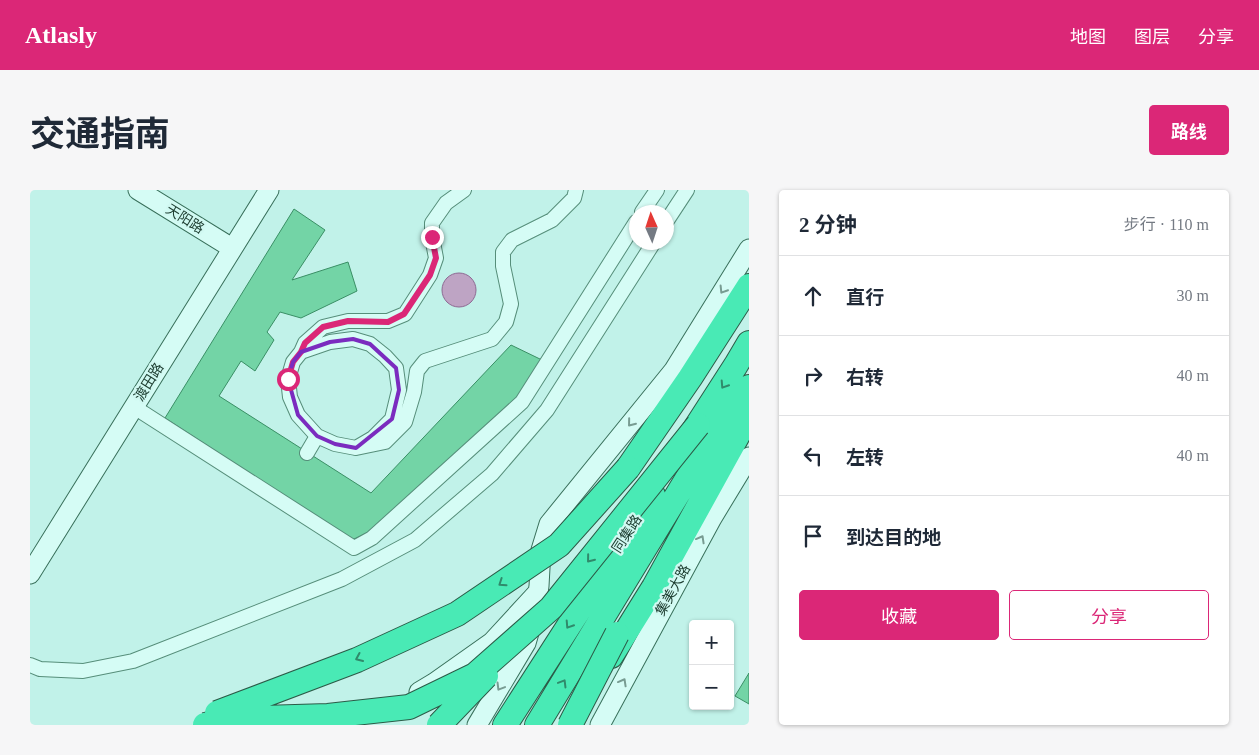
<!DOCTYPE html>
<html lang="zh">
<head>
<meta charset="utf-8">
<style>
  body { margin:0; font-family:"Times New Roman","Noto Sans SC",serif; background:#f6f6f7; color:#1f2937 }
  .controls { position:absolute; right:15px; bottom:15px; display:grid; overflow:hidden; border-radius:5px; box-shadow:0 1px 4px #0004 }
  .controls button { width:45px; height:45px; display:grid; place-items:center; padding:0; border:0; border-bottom:1px solid #e0e1e3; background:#fff; color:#1f2937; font:25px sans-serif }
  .compass { position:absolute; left:599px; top:15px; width:45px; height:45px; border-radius:50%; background:#fff; box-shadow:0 1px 4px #0004; rotate:357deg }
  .stop { position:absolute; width:15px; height:15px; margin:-11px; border:4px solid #db2777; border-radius:50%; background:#fff }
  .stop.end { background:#db2777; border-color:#fff; box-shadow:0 1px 5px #0008 }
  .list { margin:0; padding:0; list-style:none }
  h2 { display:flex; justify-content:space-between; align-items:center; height:65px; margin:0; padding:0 20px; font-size:21px }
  h2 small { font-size:16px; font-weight:400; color:#747a83 }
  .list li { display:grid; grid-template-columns:32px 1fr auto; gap:15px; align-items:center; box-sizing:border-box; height:80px; padding:0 20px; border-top:1px solid #e0e1e3 }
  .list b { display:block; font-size:19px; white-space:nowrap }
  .list em { font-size:16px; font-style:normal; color:#747a83 }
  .actions { display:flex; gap:10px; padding:15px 20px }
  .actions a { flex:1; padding:11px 0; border:1px solid #db2777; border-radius:5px; text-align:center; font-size:18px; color:#db2777 }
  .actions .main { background:#db2777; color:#fff }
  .icon { flex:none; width:28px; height:28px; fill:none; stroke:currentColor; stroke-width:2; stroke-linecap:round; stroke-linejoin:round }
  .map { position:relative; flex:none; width:719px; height:535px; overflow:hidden; border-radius:5px }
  header { display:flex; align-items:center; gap:30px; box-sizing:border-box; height:70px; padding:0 25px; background:#db2777; color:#fff }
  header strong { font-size:24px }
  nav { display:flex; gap:28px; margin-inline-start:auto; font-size:18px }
  .intro { display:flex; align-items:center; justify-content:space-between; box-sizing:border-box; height:120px; padding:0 30px }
  h1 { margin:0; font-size:35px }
  .button { padding:12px 22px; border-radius:5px; background:#db2777; color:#fff; font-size:18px; font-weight:700 }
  main { display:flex; gap:30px; padding:0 30px }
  aside { flex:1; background:#fff; border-radius:5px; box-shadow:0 1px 4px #0004 }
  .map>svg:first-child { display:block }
  .water { fill:#bea4c4; stroke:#8e6a93 }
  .building { fill:#73d4a6; stroke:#3a8f65 }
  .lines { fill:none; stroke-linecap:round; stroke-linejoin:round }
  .street-casing { stroke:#568e7a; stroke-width:16 }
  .secondary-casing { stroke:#39705b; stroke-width:21 }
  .highway-casing { stroke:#2b5b47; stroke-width:26 }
  .street { stroke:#d5fcf5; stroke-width:14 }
  .secondary { stroke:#d5fcf5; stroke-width:19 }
  .highway { stroke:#49eab5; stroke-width:24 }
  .highway-bridge-casing { stroke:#2b5b47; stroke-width:26; stroke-linecap:butt }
  .highway-bridge { stroke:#49eab5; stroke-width:24 }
  .oneway { stroke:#789c92 }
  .oneway2 { stroke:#308a6b }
  .route { stroke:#db2777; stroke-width:6 }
  .marked { fill:none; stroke:#7b2cbf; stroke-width:4; stroke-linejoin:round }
  .labels { text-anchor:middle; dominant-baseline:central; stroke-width:4.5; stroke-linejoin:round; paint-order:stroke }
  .street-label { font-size:14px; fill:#1c3c2f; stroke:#d1f9f2 }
</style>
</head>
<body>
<header>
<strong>Atlasly</strong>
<nav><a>地图</a><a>图层</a><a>分享</a></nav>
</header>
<div class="intro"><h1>交通指南</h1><a class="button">路线</a></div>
<main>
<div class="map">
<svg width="719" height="535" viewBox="0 0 719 535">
  <rect width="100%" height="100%" fill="#c1f2e9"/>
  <!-- water -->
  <path class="water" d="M412 100a17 17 0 1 1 34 0a17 17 0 1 1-34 0Z"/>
  <!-- building -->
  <path class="building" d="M 264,19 L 295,40 L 262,90 L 318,72 L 327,101 L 271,128 L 250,122 L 237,142 L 244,150 L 225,181 L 211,171 L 189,206 L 341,303 L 481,155 L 512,170 L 488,210 L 349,337 L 322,350 L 135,228 Z
    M 719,483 L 719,514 L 705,506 Z"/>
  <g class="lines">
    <defs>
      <path id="street" d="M 612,22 L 627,0
        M 636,32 L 657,0
        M 323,149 L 340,154 L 355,166 L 366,178 L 369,200 L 362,229 L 343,248 L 326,258 L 305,254 L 287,246 L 268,225 L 260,207 L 258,189 L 263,172 L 271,162 L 300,152 Z
        M 271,162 L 275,153 L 293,137 L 318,131 L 358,131 L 375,124 L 400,85 L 406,68 L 402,47 L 402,33 L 416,13 L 434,0
        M 104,217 L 324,358 L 342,348 L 492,212 L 606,32
        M 326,258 L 355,252 L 375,232 L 384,202 L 387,181 L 395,171 L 462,149 L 476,132 L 481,114 L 473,76 L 473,62 L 482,50 L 522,30 L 544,8 L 546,0
        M 277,263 L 287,246
        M 0,475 L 10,479 L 53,481 L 103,471 L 312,389 L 385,350 L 462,284 L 517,220 L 624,52"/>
      <path id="secondary" d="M 108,0 L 202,58
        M 0,384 L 239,0
        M 389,502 L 404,493 L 462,452 L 508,402
        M 447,535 L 496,453 L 505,422 L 509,396 L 511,360 L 519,334 L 644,180 L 719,59
        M 570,535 L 682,328 L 719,267"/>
      <path id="highway" d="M 657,251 L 706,175 L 719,153
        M 598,278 L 660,188 L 719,96
        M 581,466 L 624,397 L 719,225
        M 475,535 L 623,305
        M 507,535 L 660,284 L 719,197"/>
    </defs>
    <!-- street casing -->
    <use href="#street" class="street-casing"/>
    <!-- secondary casing -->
    <use href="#secondary" class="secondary-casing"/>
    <!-- highway casing -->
    <use href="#highway" class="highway-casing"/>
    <!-- street -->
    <use href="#street" class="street"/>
    <!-- secondary -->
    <use href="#secondary" class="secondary"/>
    <!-- highway -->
    <use href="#highway" class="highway"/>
    <defs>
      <path id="highway-bridge" d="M 187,523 L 327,470 L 427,424 L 529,355 L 598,278
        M 175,535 L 199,529 L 298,526 L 379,517 L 445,485 L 521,418 L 668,235
        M 409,535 L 456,486
        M 540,535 L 587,444"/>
    </defs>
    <!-- highway-bridge casing -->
    <use href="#highway-bridge" class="highway-bridge-casing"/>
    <!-- highway-bridge -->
    <use href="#highway-bridge" class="highway-bridge"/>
  </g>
  <!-- one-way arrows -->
  <defs><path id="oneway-chevron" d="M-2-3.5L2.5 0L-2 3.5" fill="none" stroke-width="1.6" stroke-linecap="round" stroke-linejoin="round" transform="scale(1.25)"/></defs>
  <g class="oneway">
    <use href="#oneway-chevron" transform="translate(693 100) rotate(122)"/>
    <use href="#oneway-chevron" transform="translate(601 233) rotate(129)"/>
    <use href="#oneway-chevron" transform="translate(671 349) rotate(-61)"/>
    <use href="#oneway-chevron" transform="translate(593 492) rotate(-61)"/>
    <use href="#oneway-chevron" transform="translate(470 497) rotate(121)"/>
  </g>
  <g class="oneway2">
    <use href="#oneway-chevron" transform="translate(694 195) rotate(123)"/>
    <use href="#oneway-chevron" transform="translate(560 369) rotate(129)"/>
    <use href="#oneway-chevron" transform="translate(472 393) rotate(146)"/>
    <use href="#oneway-chevron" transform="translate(539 435) rotate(123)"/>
    <use href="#oneway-chevron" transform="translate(329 468) rotate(156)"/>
    <use href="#oneway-chevron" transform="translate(533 493) rotate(-59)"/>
  </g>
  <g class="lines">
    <!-- route -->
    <path class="route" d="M 258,189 L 263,172 L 271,162 L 275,153 L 293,137 L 318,131 L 358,132 L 374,124 L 400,85 L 406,68 L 402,47"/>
  </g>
  <!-- marked area -->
  <path class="marked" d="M 323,149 L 340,154 L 366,178 L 369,200 L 362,229 L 326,258 L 305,254 L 287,246 L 268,225 L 258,189 L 263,172 L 271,162 L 300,152 Z"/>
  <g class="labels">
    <!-- street labels -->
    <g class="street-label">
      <text transform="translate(155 29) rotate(32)">天阳路</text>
      <text transform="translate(119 192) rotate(-58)">渡田路</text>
      <text transform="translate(597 344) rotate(-57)">同集路</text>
      <text transform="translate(643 400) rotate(-61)">集美大路</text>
    </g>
  </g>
</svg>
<div class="controls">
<button>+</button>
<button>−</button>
</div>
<svg class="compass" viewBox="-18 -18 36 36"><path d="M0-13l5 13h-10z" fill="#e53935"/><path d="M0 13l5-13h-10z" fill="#747a83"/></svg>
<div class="stop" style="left:258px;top:189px"></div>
<div class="stop end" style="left:402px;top:47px"></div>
</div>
<aside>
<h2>2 分钟<small>步行 · 110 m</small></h2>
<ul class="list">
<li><svg class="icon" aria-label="ahead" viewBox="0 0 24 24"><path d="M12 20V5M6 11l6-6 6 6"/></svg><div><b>直行</b></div><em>30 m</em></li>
<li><svg class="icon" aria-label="right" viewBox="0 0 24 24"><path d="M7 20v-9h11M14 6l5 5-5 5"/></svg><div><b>右转</b></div><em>40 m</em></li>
<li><svg class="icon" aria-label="left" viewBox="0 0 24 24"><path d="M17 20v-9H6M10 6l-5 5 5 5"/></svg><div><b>左转</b></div><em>40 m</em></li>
<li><svg class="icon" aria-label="arrive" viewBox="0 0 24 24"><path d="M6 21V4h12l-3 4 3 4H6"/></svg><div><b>到达目的地</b></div></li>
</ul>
<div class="actions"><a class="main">收藏</a><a>分享</a></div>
</aside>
</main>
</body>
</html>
